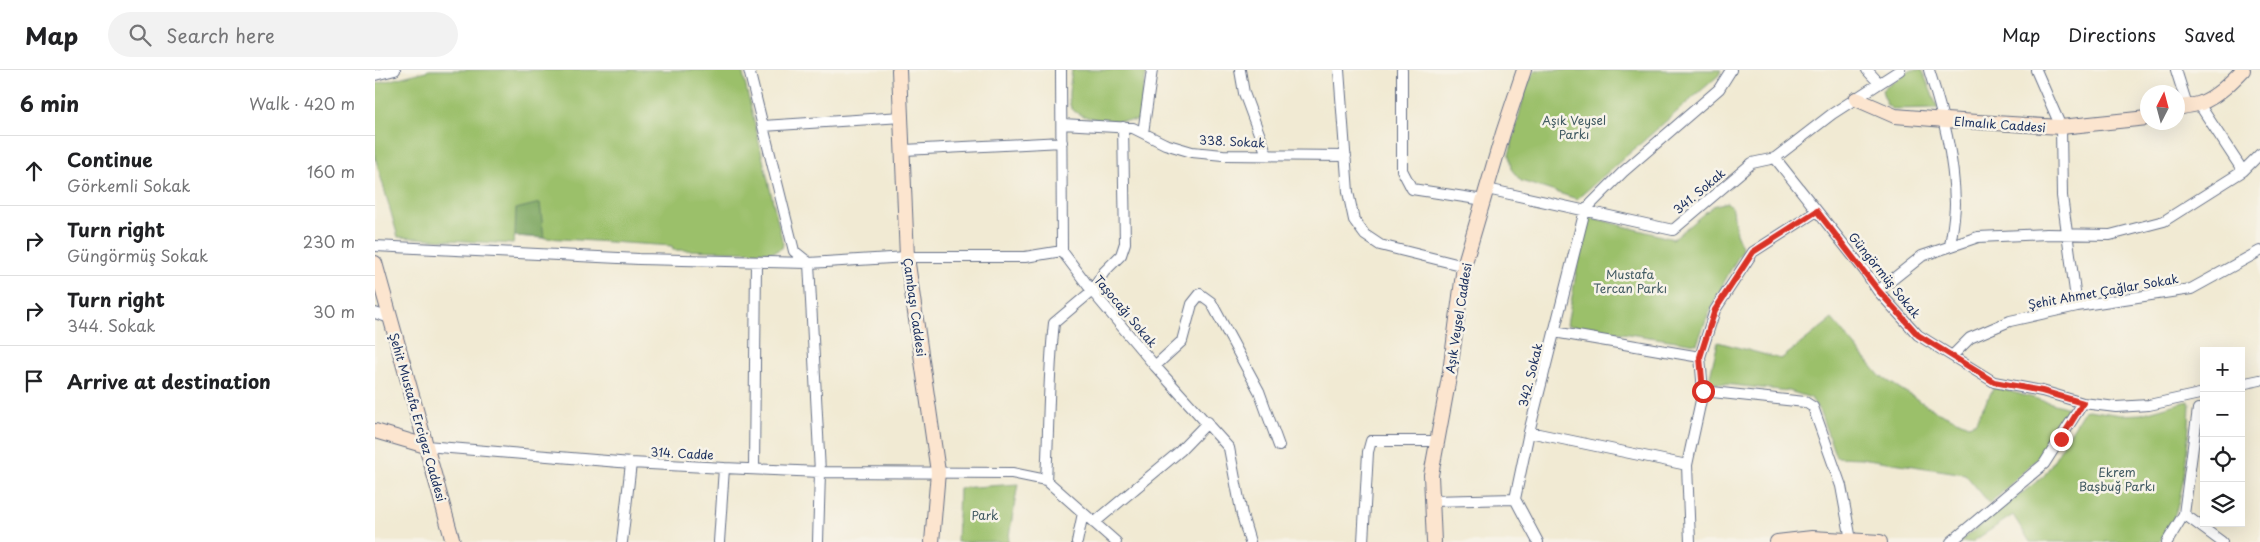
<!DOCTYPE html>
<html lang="en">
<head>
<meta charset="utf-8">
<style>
  body { margin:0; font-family:"Playpen Sans",sans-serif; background:#f2f2f2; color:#202124 }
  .controls { position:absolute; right:15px; bottom:15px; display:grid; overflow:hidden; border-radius:0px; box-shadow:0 5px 20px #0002 }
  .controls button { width:45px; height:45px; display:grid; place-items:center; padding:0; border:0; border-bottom:1px solid #e0e0e0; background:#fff; color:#202124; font:25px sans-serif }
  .compass { position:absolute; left:1765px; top:15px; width:45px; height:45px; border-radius:50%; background:#fff; box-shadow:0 5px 20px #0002; rotate:6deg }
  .stop { position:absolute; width:15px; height:15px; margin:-11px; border:4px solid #d93025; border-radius:50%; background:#fff }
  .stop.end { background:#d93025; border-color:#fff; box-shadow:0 1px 5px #0008 }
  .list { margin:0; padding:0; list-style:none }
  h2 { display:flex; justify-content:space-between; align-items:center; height:65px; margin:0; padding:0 20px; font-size:21px }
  h2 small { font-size:16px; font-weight:400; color:#757577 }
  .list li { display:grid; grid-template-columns:32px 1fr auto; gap:15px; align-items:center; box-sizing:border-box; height:70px; padding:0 20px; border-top:1px solid #e0e0e0 }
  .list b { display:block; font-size:19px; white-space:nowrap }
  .list p { margin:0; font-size:16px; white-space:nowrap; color:#757577 }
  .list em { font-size:16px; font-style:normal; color:#757577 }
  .icon { flex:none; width:28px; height:28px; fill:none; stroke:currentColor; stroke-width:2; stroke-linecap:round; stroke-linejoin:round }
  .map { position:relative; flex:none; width:1885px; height:472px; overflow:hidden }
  header { display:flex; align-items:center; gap:30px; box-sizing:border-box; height:70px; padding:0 25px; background:#fff; border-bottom:1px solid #e0e0e0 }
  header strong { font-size:24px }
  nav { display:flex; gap:28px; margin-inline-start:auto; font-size:18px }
  .search { width:350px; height:45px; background:#f2f2f2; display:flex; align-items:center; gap:12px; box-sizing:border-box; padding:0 18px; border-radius:28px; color:#757577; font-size:19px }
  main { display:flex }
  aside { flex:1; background:#fff }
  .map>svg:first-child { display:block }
  .green { fill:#9bc06b; stroke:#5b7864 }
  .forest { fill:#7ca65f; stroke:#4c6a5e }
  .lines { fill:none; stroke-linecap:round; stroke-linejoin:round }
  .street-casing { stroke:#667087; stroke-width:12 }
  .secondary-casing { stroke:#667087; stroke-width:16 }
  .street { stroke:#fff; stroke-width:10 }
  .secondary { stroke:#fce5cf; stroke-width:14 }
  .route { stroke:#d93025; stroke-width:6 }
  .labels { text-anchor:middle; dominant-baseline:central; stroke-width:5; stroke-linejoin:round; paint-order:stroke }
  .park-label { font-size:12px; fill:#415a62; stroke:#f7f3e8 }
  .street-label { font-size:12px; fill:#1b2f5e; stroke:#f7f3e8 }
</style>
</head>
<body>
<header>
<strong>Map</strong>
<div class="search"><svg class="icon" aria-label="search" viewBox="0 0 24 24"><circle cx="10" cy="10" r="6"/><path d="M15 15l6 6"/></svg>Search here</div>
<nav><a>Map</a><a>Directions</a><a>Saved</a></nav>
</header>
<main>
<aside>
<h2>6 min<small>Walk · 420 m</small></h2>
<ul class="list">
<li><svg class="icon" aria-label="ahead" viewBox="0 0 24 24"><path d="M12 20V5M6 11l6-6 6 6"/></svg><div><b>Continue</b><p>Görkemli Sokak</p></div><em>160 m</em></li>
<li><svg class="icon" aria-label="right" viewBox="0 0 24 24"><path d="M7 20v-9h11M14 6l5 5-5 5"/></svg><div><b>Turn right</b><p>Güngörmüş Sokak</p></div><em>230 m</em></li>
<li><svg class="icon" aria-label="right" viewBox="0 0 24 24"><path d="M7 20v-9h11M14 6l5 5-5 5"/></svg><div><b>Turn right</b><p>344. Sokak</p></div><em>30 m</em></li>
<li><svg class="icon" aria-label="arrive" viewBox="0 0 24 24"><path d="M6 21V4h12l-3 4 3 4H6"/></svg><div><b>Arrive at destination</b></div></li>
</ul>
</aside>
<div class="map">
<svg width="1885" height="472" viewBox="0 0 1885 472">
  <rect width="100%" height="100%" fill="#f7f3e8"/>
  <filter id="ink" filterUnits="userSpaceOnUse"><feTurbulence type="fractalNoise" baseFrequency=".02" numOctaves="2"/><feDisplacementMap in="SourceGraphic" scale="10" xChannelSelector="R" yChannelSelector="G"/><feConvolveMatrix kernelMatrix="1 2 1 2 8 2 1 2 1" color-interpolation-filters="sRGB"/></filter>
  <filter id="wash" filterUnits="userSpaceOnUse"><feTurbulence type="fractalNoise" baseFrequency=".0096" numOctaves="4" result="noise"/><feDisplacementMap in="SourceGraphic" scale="20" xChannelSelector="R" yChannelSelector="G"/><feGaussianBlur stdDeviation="1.12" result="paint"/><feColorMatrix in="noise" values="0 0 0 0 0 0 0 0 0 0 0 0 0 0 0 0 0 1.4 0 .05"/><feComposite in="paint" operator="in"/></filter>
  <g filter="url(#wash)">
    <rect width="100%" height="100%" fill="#f1ead3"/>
    <!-- green -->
    <path class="green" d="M 55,0 L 367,0 L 408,174 L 407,178 L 399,182 L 298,180 L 297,176 L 140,166 L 138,174 L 23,167 L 0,87 L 0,14 Z
      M 697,0 L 772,0 L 763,51 C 747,50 701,53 695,35 C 692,24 696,11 697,0 Z
      M 1160,0 L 1346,0 L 1344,5 L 1202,129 L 1146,111 L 1136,99 L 1134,85 L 1151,18 Z
      M 1535,0 L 1547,0 L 1563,38 L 1517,39 L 1511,34 L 1507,20 Z
      M 1352,132 L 1358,139 L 1361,163 L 1368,179 C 1349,210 1334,240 1322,274 L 1192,255 L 1211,146 L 1298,169 L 1338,136 Z
      M 1457,249 L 1505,306 L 1559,340 L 1593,355 L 1600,353 L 1619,317 L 1698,339 L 1675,376 L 1615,434 L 1590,404 L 1486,388 L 1461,387 L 1445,342 L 1436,328 L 1414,321 L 1339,313 L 1334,310 L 1343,272 L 1406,289 Z
      M 1813,331 L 1815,334 C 1814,364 1810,421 1798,449 C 1795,457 1789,465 1784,472 L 1655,472 L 1638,445 L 1597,472 L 1584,472 L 1669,406 L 1709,341 L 1713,340 L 1746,345 L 1766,344 Z
      M 643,414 L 633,472 L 582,472 L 584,418 Z"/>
    <!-- forest -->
    <path class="forest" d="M 165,133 L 169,168 L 140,166 L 141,139 Z"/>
  </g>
  <g filter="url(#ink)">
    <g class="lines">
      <defs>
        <path id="street" d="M 374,0 L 419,181 L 434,193
          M 686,0 L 687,181 L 717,221 L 780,296 L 854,378 L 867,445 L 875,472
          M 865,0 L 869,23 L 892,85
          M 964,0 L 973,122 L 979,150 L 990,165 L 1005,175 L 1089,196
          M 1027,0 L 1027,100 L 1037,119 L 1109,130
          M 1492,0 L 1504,13
          M 1554,0 C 1568,44 1579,87 1580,133 C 1580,147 1577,162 1575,176
          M 1661,0 L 1686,57 L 1687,126 L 1702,236
          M 1801,0 L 1812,35
          M 0,5 L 20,0
          M 1824,34 L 1868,101
          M 687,54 L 758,58 L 790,74 L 817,82 L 848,85 L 971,86
          M 388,56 L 527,47
          M 768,63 L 777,0
          M 529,80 L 687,72
          M 1400,88 L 1489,200 L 1503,221 L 1543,265 L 1619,312 L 1667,321 L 1708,333 L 1741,337 L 1774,335 L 1829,323
          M 1112,119 L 1298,160 L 1377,93 L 1400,88 L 1457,44 L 1525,0
          M 0,176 L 264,189 L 434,193 L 532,187 L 650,187 L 687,181
          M 434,193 L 445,402 L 443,472
          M 1503,221 L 1547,186 L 1603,167 L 1672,164 L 1735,165 L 1789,151 L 1868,101 L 1885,84
          M 0,243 L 15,248
          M 1179,262 L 1325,287
          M 1577,286 L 1595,268 L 1635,251 L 1702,236 L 1816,219 L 1885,181
          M 780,296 L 807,271 L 817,234 L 825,224 L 836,232 L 884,321 L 904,376
          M 1866,314 L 1885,310
          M 1328,321 L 1430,332 L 1438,337 L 1466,416 L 1476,470
          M 1823,339 L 1809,444 L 1847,472
          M 1154,362 L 1312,395
          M 51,376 L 256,393 L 349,398 L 445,402 L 637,403 L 671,410 L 741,472
          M 379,398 L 381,192
          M 671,410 C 674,358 673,305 679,253 L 717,221 L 729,202 L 746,185 L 750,173 L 748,57
          M 1057,431 L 1140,429
          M 719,453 L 805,381 L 833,352
          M 247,472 L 256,393
          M 344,472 L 349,398
          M 702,472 L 708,443
          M 988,472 L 993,382 L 996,371 L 1062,371
          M 1163,472 L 1140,429 L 1154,362 L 1210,140 L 1248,102 L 1344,19 L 1356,0
          M 1315,472 L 1312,395 L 1328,321 L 1325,287 L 1340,240 L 1378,182 L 1442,141
          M 1576,472 L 1669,394 L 1708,333
          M 1792,472 L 1809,444"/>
        <path id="secondary" d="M 524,0 L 532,187 L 563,402 L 557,472
          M 1481,29 L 1520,46 L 1570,50 L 1686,57 L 1772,48
          M 1802,39 C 1810,35 1819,36 1826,33 C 1843,26 1855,13 1868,0
          M 0,193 L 78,472
          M 0,361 L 51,376
          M 1059,472 L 1056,405 L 1075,302 L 1089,196 L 1128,63 L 1149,0
          M 1402,472 L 1437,468 L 1505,472"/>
      </defs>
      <!-- street casing -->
      <use href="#street" class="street-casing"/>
      <!-- secondary casing -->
      <use href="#secondary" class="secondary-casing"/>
      <!-- street -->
      <use href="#street" class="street"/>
      <!-- secondary -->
      <use href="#secondary" class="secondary"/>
    </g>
  </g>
  <g class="lines" filter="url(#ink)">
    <!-- route -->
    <path class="route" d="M 1328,321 L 1325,287 L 1340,240 L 1378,182 L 1442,141 L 1503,220 L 1543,265 L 1619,312 L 1667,321 L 1708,333 L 1686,369"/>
  </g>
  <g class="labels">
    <!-- park labels -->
    <g class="park-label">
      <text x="1199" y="50">Aşık Veysel<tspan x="1199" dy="14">Parkı</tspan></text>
      <text x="1255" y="204">Mustafa<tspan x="1255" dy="14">Tercan Parkı</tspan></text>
      <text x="1742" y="402">Ekrem<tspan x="1742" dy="14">Başbuğ Parkı</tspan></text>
      <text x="610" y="445">Park</text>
    </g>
    <!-- street labels -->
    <g class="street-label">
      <text transform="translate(1625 54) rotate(4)">Elmalık Caddesi</text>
      <text transform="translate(857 71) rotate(3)">338. Sokak</text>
      <text transform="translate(1324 121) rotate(-40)">341. Sokak</text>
      <text transform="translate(1510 205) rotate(51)">Güngörmüş Sokak</text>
      <text transform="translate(1728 221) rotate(-10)">Şehit Ahmet Çağlar Sokak</text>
      <text transform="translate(540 237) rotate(82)">Çambaşı Caddesi</text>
      <text transform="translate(751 241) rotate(50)">Taşocağı Sokak</text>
      <text transform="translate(1083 248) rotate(-81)">Aşık Veysel Caddesi</text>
      <text transform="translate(1155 305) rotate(-76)">342. Sokak</text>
      <text transform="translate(43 347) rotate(74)">Şehit Mustafa Ercigez Caddesi</text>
      <text transform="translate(307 383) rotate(3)">314. Cadde</text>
    </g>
  </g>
</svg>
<div class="controls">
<button>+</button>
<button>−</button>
<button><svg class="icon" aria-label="locate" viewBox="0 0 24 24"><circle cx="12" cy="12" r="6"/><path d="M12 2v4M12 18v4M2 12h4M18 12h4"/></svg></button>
<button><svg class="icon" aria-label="layers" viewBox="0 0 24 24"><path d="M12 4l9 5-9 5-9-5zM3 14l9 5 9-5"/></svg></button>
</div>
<svg class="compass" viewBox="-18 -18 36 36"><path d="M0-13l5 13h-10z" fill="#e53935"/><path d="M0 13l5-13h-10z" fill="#757577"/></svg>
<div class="stop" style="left:1328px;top:321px"></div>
<div class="stop end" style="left:1686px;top:369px"></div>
</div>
</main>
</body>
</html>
